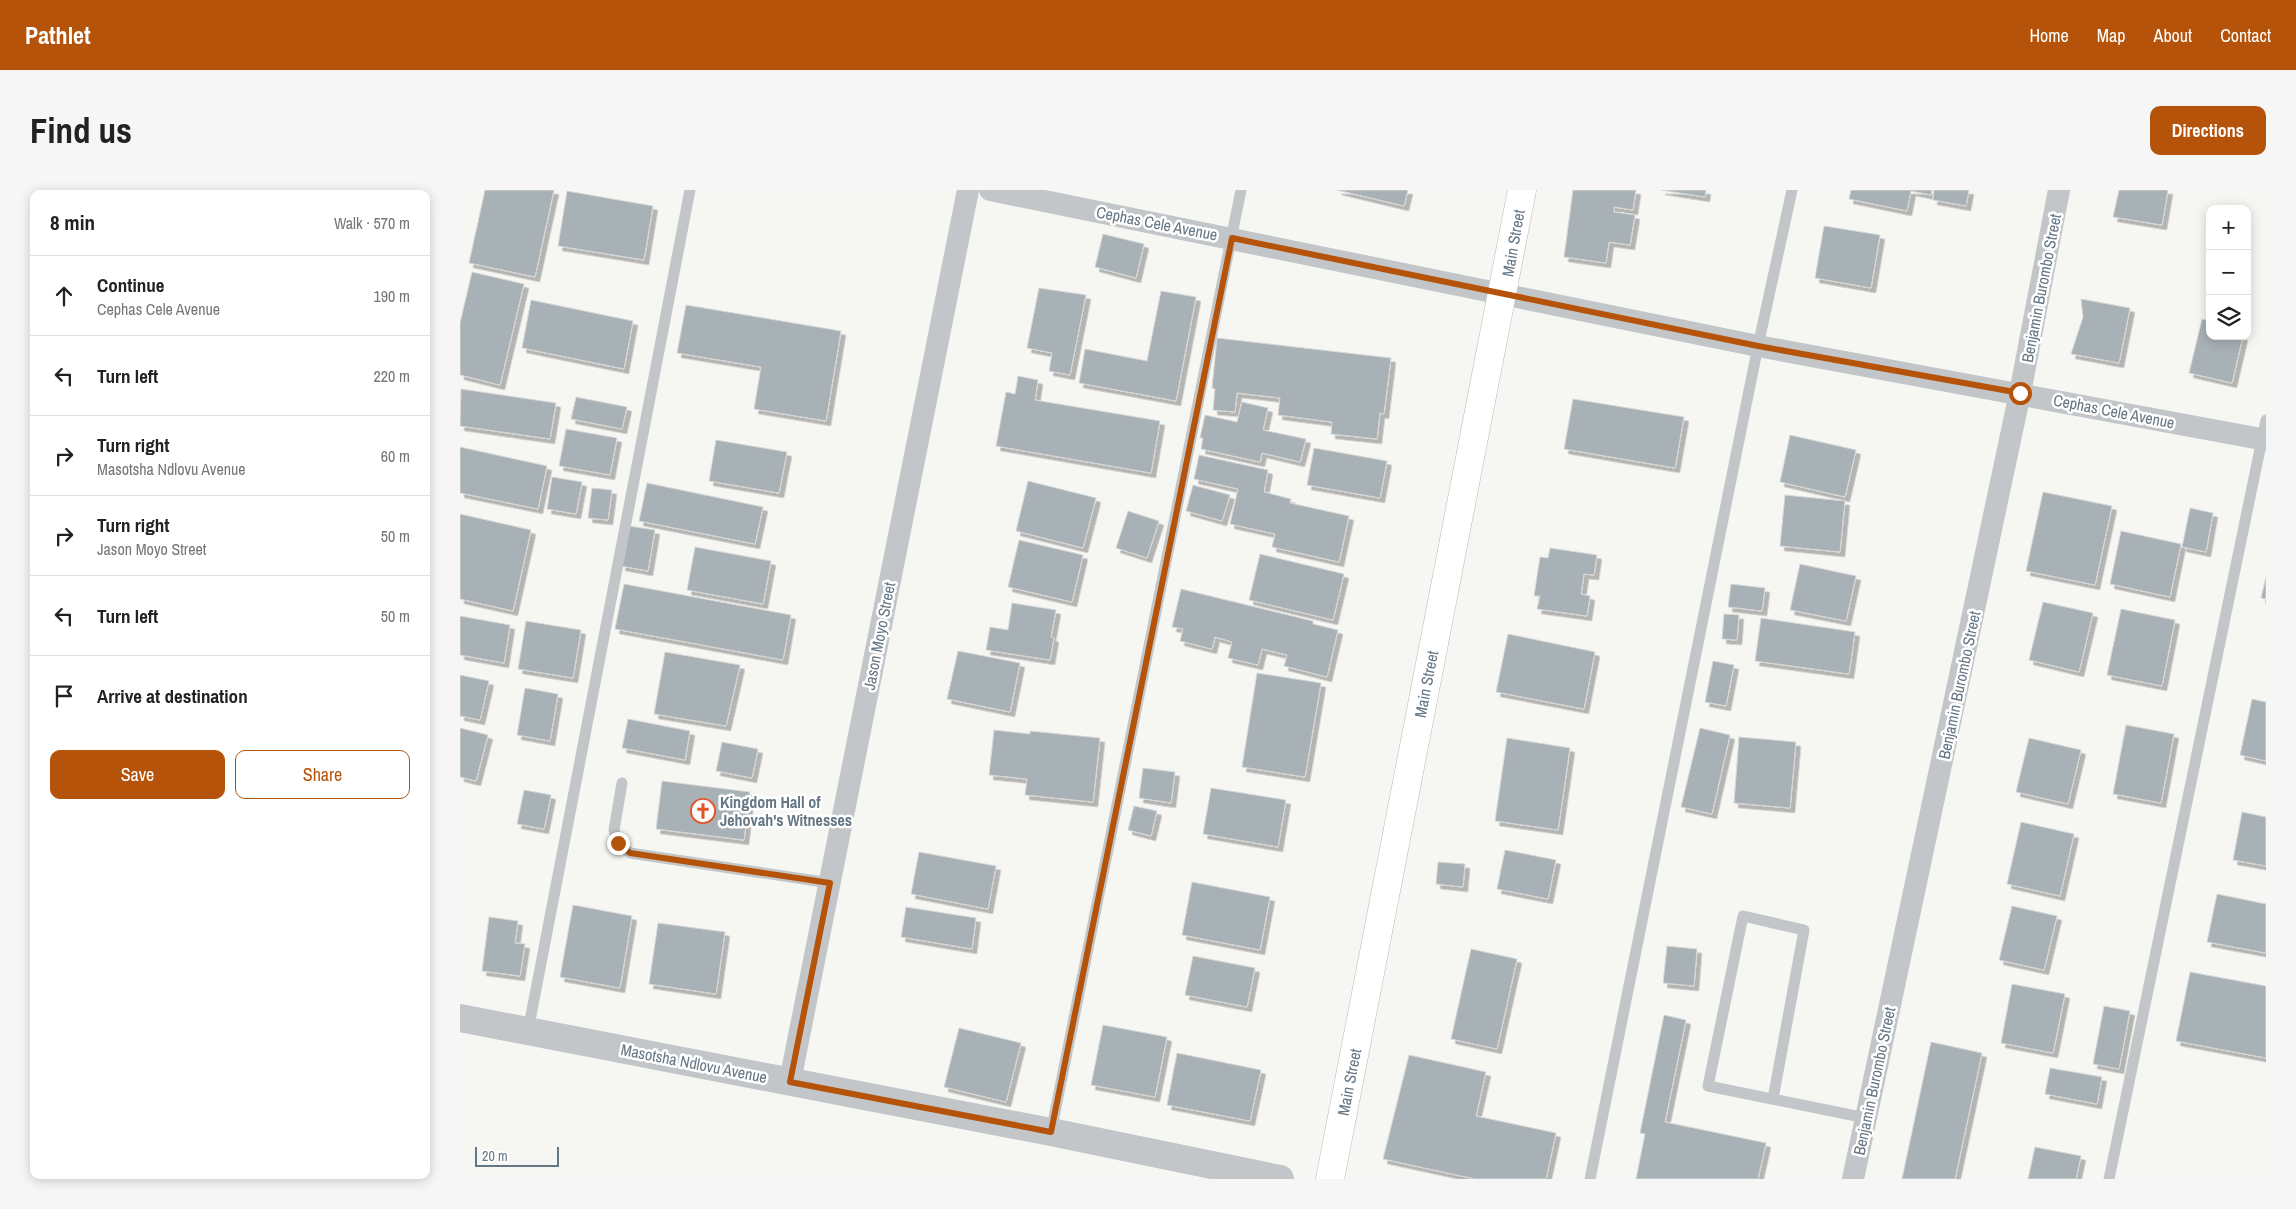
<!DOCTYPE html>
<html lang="en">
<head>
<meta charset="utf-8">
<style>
  body { margin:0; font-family:"Archivo Narrow",sans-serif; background:#f6f6f6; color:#222 }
  .controls { position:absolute; right:15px; top:15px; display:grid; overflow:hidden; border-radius:10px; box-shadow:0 2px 12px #0003 }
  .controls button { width:45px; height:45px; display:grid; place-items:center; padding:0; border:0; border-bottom:1px solid #e0e0e0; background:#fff; color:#222; font:25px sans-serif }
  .scale { position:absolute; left:15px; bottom:12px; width:84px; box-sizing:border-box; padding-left:5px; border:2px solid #657684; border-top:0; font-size:14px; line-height:18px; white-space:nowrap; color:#657684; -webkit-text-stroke:4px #fff; paint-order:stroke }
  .stop { position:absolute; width:15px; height:15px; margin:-11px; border:4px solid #b45309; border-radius:50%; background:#fff }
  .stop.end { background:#b45309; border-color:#fff; box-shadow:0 1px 5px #0008 }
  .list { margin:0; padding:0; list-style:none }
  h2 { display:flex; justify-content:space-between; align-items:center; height:65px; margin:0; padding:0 20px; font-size:21px }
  h2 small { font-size:16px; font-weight:400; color:#767676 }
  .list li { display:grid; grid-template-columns:32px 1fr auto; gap:15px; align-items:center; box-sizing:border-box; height:80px; padding:0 20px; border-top:1px solid #e0e0e0 }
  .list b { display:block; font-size:19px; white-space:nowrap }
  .list p { margin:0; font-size:16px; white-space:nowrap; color:#767676 }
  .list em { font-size:16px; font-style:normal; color:#767676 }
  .actions { display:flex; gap:10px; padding:15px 20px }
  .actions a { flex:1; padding:11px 0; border:1px solid #b45309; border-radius:10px; text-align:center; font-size:18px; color:#b45309 }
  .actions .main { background:#b45309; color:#fff }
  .icon { flex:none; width:28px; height:28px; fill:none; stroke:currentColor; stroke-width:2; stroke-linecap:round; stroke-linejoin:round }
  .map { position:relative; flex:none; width:1806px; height:989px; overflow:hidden; border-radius:10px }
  header { display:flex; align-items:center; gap:30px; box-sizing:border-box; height:70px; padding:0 25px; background:#b45309; color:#fff }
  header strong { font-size:24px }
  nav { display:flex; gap:28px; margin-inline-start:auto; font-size:18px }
  .intro { display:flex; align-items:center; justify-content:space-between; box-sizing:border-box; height:120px; padding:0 30px }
  h1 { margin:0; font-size:35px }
  .button { padding:12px 22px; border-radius:10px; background:#b45309; color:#fff; font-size:18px; font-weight:700 }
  main { display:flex; gap:30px; padding:0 30px }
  aside { flex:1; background:#fff; border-radius:10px; box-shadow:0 2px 12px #0003 }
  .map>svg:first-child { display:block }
  .building { fill:#a8b1b6; stroke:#d8d8d6; filter:url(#shadow) }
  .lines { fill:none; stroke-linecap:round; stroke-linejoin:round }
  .trunk-casing { stroke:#b5b8bb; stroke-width:29 }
  .service { stroke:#c2c6c9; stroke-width:11 }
  .minor { stroke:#c2c6c9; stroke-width:22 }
  .tertiary { stroke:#c2c6c9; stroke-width:28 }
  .trunk { stroke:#fff; stroke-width:28 }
  .route { stroke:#b45309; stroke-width:6 }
  .labels { text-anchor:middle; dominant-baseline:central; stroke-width:5; stroke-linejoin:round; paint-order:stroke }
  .street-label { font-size:16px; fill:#657684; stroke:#fff }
  .poi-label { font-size:16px; font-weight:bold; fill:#657684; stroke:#fff; text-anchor:start }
</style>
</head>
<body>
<header>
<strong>Pathlet</strong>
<nav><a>Home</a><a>Map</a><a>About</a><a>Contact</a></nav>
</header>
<div class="intro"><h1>Find us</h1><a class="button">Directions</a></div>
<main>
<aside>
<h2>8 min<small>Walk · 570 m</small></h2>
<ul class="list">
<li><svg class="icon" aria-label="ahead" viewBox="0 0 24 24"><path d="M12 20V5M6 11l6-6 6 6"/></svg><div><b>Continue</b><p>Cephas Cele Avenue</p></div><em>190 m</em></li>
<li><svg class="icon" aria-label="left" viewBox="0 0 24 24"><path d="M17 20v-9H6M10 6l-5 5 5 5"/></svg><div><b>Turn left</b></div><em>220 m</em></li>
<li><svg class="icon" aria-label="right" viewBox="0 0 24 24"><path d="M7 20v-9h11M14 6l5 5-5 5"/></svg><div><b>Turn right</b><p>Masotsha Ndlovu Avenue</p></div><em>60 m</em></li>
<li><svg class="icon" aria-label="right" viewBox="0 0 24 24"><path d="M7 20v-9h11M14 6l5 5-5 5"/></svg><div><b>Turn right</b><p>Jason Moyo Street</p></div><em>50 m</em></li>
<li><svg class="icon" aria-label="left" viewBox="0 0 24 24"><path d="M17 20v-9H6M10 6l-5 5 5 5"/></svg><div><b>Turn left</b></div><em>50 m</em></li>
<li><svg class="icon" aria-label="arrive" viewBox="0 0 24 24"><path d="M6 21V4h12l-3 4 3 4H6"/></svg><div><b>Arrive at destination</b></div></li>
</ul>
<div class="actions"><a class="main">Save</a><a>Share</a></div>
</aside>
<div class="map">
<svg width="1806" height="989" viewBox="0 0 1806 989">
  <defs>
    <filter id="shadow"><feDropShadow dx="4.5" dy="4.5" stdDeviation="0" flood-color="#0004"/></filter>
  </defs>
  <rect width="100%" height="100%" fill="#f6f6f3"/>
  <!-- building -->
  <path class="building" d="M 25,0 L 94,0 L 75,87 L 9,73 Z
    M 877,0 L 948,0 L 944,16 Z
    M 1113,0 L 1176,0 L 1173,20 L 1154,17 L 1154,22 L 1175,25 L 1170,55 L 1149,52 L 1146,73 L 1104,67 Z
    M 1201,0 L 1246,0 L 1245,7 Z
    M 1391,0 L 1472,0 L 1471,5 L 1451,1 L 1447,21 L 1389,9 Z
    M 1474,0 L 1509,0 L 1506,16 L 1473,10 Z
    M 1659,0 L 1708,0 L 1702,35 L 1653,27 Z
    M 107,1 L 193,16 L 184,70 L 98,56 Z
    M 1364,36 L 1420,45 L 1411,98 L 1355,88 Z
    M 643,44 L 684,54 L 676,88 L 635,77 Z
    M 12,82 L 64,94 L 40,195 L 0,185 L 0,133 Z
    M 579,98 L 626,105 L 610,185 L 589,181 L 592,163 L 567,158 Z
    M 701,101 L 736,107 L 716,211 L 619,193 L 625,159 L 687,171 Z
    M 1621,109 L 1670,118 L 1659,173 L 1611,164 L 1623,127 Z
    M 71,110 L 173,131 L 164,179 L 62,158 Z
    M 226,115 L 381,141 L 366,231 L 294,219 L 301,177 L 217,163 Z
    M 1742,129 L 1750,131 L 1750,146 L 1783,146 L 1772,193 L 1729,183 Z
    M 757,148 L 931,168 L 924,224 L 920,223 L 917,249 L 871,244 L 872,232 L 818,225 L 820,208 L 777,203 L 775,222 L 753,220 L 755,199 L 752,198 Z
    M 558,186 L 578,190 L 575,210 L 700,231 L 691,283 L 536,256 L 546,202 L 555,204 Z
    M 1,199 L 96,213 L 90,249 L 0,236 Z
    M 116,207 L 167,217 L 162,239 L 111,229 Z
    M 1113,209 L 1224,227 L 1215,278 L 1104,259 Z
    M 782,212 L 808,218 L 803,240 L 846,249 L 840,272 L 802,263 L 800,272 L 741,259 L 743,248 L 740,248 L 745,225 L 777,232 Z
    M 106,239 L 157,248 L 150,285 L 99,276 Z
    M 1330,245 L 1396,260 L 1385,307 L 1320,292 Z
    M 256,250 L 327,262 L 319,303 L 249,291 Z
    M 0,257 L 87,276 L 78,319 L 0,303 Z
    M 854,258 L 927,271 L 920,308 L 847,295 Z
    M 739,265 L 808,280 L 804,302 L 831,309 L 830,313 L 889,326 L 879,372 L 812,357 L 815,344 L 770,334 L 778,299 L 734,289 Z
    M 92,287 L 122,292 L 116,324 L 87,319 Z
    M 568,291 L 636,308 L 623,358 L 556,341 Z
    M 187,293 L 303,317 L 295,354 L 179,331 Z
    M 733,295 L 770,305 L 762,331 L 726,321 Z
    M 132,298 L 152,300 L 148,330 L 128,328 Z
    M 1583,302 L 1652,316 L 1635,395 L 1566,381 Z
    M 1325,305 L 1385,311 L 1380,362 L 1320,356 Z
    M 1730,318 L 1753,323 L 1746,362 L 1722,357 Z
    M 668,321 L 699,331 L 687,368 L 656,358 Z
    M 0,324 L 71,340 L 53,421 L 0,409 Z
    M 169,336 L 195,340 L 188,381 L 161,376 Z
    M 1661,341 L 1721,354 L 1710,407 L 1650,394 Z
    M 559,350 L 623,365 L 612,412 L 548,397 Z
    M 235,357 L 311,371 L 303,414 L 227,400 Z
    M 1090,358 L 1137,365 L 1134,385 L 1124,384 L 1121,404 L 1130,406 L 1127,426 L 1077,419 L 1080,406 L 1074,406 L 1080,367 L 1088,368 Z
    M 800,364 L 884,384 L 873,430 L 789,410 Z
    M 1340,374 L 1396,386 L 1386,431 L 1330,420 Z
    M 1806,387 L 1806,409 L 1801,408 Z
    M 164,394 L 331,425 L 323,470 L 155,439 Z
    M 1271,394 L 1305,398 L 1302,421 L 1268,417 Z
    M 721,399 L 853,431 L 853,434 L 878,440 L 867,487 L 824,476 L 827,465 L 802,459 L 798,475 L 768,468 L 772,452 L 755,447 L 752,459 L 720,451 L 723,439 L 712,437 Z
    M 1583,412 L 1633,423 L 1619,482 L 1569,470 Z
    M 552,413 L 596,420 L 591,447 L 594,448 L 590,470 L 526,460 L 530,437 L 548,440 Z
    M 1661,419 L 1715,430 L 1702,496 L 1647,485 Z
    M 1264,424 L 1279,425 L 1277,450 L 1262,449 Z
    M 0,426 L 50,435 L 44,473 L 0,465 Z
    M 1301,428 L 1395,442 L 1389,484 L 1295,471 Z
    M 66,431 L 121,440 L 113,488 L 58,479 Z
    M 1048,444 L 1135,462 L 1124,519 L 1036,502 Z
    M 498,461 L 560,473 L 550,522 L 487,509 Z
    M 205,462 L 280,475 L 266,536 L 194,524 Z
    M 1253,471 L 1274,475 L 1266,516 L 1245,512 Z
    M 797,483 L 861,493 L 845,587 L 782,577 Z
    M 0,485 L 29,491 L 20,530 L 0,526 Z
    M 65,498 L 98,504 L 90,551 L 57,545 Z
    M 1792,509 L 1806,512 L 1806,571 L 1780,565 Z
    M 168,529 L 230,541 L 225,570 L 162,558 Z
    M 1666,535 L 1714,544 L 1701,613 L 1653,604 Z
    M 0,538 L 28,545 L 16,591 L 0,587 Z
    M 1240,538 L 1270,545 L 1252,624 L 1221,617 Z
    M 534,540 L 570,544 L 570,541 L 640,548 L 633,612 L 565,605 L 567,589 L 529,585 Z
    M 1279,547 L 1336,552 L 1330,618 L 1274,613 Z
    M 1047,548 L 1110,558 L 1098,640 L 1035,631 Z
    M 1569,548 L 1621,560 L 1608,614 L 1556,602 Z
    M 262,552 L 298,559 L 292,588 L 256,581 Z
    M 683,578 L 715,582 L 711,613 L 679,608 Z
    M 202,591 L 290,602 L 284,650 L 196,639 Z
    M 751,598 L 826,610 L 818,657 L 743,644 Z
    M 64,600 L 91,605 L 84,639 L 57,634 Z
    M 674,616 L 697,621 L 691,646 L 668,640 Z
    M 1782,622 L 1806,627 L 1806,676 L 1773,670 Z
    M 1561,632 L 1614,644 L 1600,706 L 1547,694 Z
    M 1045,660 L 1096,670 L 1088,709 L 1037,699 Z
    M 459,662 L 536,676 L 528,719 L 451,704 Z
    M 978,672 L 1005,674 L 1003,697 L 976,694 Z
    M 732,692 L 810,707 L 800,760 L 722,745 Z
    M 1757,704 L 1806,714 L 1806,763 L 1747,752 Z
    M 113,715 L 172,726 L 160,798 L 100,787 Z
    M 1552,716 L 1597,726 L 1584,780 L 1539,770 Z
    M 446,717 L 516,728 L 512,759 L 441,747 Z
    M 29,727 L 58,731 L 55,753 L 65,754 L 60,786 L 22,781 Z
    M 198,733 L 265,742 L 256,804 L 189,794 Z
    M 1207,756 L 1237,759 L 1234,796 L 1203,793 Z
    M 1011,759 L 1057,769 L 1037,859 L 991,849 Z
    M 733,766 L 795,778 L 787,817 L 725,805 Z
    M 1730,782 L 1806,796 L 1806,868 L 1716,851 Z
    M 1552,794 L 1605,804 L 1593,863 L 1541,853 Z
    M 1644,816 L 1670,821 L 1659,879 L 1633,874 Z
    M 1204,825 L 1226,830 L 1205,932 L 1306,953 L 1298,989 L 1176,989 L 1185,944 L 1180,943 Z
    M 643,835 L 707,847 L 695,907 L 631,895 Z
    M 499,838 L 561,853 L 546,912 L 484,897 Z
    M 1471,852 L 1522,863 L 1495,989 L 1442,989 Z
    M 717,863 L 801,880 L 790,931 L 707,915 Z
    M 949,865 L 1026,882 L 1016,926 L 1096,943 L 1086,989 L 1015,989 L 923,969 Z
    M 1590,878 L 1642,887 L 1637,914 L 1585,904 Z
    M 1575,957 L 1621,966 L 1616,989 L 1568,989 Z"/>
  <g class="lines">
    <defs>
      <path id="trunk" d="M 870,989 L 1062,0"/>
    </defs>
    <!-- trunk casing -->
    <use href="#trunk" class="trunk-casing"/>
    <!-- service -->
    <path class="service" d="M 162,593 L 154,640 L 158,653 L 170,663 L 370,693
      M 68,841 L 230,0
      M 1313,909 L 1344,740 L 1283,726 L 1248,896 L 1406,928
      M 591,942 L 781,0
      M 1130,989 L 1298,156 L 1332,0
      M 1649,989 L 1806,230"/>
    <!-- minor -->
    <path class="minor" d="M 530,0 L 1298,156 L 1806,250
      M 330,891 L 508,0
      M 1393,989 L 1560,203 L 1599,0"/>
    <!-- tertiary -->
    <path class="tertiary" d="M 0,828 L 591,942 L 820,989"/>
    <!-- trunk -->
    <use href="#trunk" class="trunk"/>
  </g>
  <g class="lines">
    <!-- route -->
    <path class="route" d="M 158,653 L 170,663 L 370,693 L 330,892 L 591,942 L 772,48 L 1298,156 L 1560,203"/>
  </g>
  <!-- icons -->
  <defs>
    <symbol id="church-ring" viewBox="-11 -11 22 22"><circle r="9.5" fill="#fff" stroke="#e45425" stroke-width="1.5"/><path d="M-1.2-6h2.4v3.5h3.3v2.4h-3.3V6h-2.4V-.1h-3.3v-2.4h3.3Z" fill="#e45425"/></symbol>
  </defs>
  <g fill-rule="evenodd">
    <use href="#church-ring" x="229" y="607" width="28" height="28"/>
  </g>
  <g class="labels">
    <!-- street labels -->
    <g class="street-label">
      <text transform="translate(697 33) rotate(11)">Cephas Cele Avenue</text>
      <text transform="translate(1053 53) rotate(-80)">Main Street</text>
      <text transform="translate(1581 98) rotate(-79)">Benjamin Burombo Street</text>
      <text transform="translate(1654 221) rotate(11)">Cephas Cele Avenue</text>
      <text transform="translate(419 446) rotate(-79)">Jason Moyo Street</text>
      <text transform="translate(966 494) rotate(-79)">Main Street</text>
      <text transform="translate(1499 495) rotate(-78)">Benjamin Burombo Street</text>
      <text transform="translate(234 873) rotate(11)">Masotsha Ndlovu Avenue</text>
      <text transform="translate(1414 891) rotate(-78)">Benjamin Burombo Street</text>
      <text transform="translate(889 892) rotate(-79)">Main Street</text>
    </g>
    <!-- poi labels -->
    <g class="poi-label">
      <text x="260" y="612">Kingdom Hall of<tspan x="260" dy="18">Jehovah's Witnesses</tspan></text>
    </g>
  </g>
</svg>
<div class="controls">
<button>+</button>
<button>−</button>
<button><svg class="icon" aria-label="layers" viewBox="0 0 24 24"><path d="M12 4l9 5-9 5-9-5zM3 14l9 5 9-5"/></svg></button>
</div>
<div class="scale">20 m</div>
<div class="stop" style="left:1560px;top:203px"></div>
<div class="stop end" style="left:158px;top:653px"></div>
</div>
</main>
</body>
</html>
